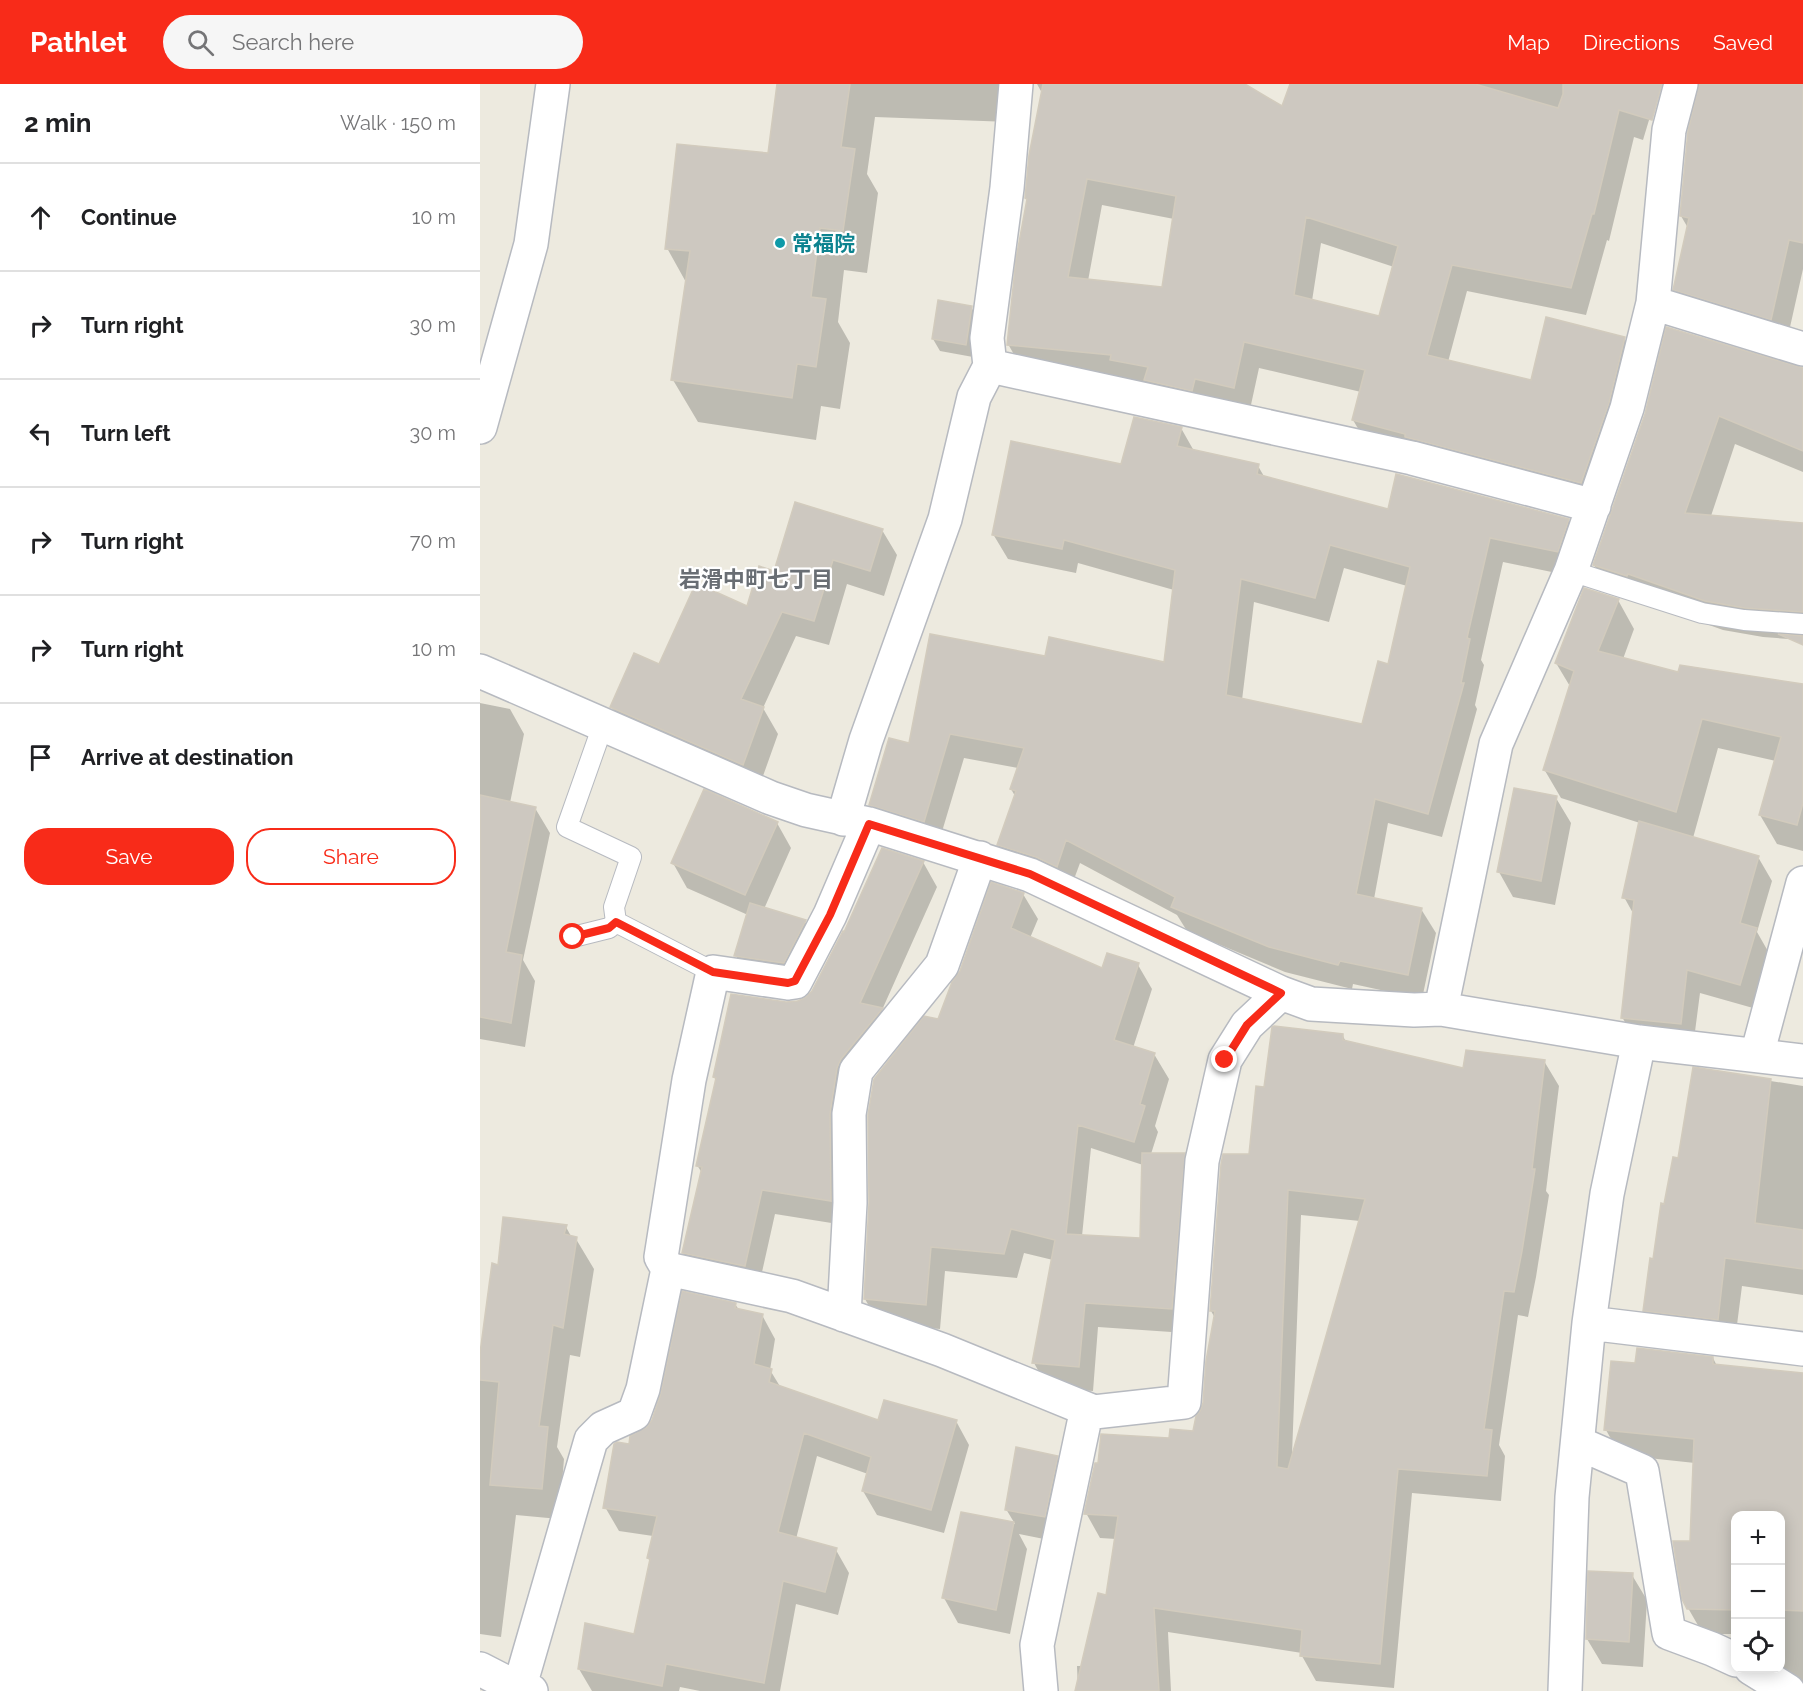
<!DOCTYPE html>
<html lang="en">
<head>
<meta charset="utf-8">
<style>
  body { margin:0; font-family:Raleway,"Noto Sans JP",sans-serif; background:#f6f6f6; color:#202124 }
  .controls { position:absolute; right:18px; bottom:18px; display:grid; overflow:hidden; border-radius:12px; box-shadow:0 3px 15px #0003 }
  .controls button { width:54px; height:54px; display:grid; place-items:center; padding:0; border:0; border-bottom:2px solid #e0e0e0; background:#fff; color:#202124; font:30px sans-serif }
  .stop { position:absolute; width:18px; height:18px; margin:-14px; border:4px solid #f82b19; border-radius:50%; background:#fff }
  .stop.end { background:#f82b19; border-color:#fff; box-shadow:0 2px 6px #0008 }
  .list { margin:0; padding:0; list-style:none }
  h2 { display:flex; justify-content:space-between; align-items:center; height:78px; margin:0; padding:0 24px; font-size:26px }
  h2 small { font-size:20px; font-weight:400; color:#757577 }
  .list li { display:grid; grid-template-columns:39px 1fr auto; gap:18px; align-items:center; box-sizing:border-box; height:108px; padding:0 24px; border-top:2px solid #e0e0e0 }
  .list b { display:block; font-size:22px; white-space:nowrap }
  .list em { font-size:20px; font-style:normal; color:#757577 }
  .actions { display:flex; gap:12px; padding:18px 24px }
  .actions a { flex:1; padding:14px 0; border:2px solid #f82b19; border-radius:24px; text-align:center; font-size:21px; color:#f82b19 }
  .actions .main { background:#f82b19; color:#fff }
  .icon { flex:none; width:33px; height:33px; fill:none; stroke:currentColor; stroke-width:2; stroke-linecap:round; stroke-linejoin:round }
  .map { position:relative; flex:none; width:1323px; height:1607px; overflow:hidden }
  header { display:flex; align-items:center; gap:36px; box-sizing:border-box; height:84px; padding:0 30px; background:#f82b19; color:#fff }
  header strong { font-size:28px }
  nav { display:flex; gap:33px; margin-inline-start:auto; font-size:21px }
  .search { width:420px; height:54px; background:#f6f6f6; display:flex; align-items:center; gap:15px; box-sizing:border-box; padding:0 21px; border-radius:33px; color:#757577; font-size:22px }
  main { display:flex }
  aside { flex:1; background:#fff }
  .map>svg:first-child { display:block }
  .shadow { fill:#0003; fill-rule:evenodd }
  .building { fill:#cdc8c0; stroke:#d2cbbd; stroke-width:1.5; fill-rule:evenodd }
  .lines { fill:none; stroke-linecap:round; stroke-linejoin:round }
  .lane-casing { stroke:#b7bac0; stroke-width:22 }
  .street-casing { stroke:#b7bac0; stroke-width:36 }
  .lane { stroke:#fff; stroke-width:20 }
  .street { stroke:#fff; stroke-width:33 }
  .route { stroke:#f82b19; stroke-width:8 }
  .culture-dot { fill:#0f9aa8; stroke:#fff; stroke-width:2 }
  .labels { text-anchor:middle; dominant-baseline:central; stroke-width:4.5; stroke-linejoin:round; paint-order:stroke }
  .culture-label { font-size:21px; font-weight:bold; fill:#0d838f; stroke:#fff; text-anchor:start }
  .neighbourhood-label { font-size:22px; font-weight:bold; fill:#696e74; stroke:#fff }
</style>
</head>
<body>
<header>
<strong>Pathlet</strong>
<div class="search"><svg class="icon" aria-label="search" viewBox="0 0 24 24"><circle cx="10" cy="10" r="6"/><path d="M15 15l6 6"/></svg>Search here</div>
<nav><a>Map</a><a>Directions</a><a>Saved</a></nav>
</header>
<main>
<aside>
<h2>2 min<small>Walk · 150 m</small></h2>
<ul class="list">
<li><svg class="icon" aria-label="ahead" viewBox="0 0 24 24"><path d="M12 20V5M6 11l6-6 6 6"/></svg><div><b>Continue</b></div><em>10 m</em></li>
<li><svg class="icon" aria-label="right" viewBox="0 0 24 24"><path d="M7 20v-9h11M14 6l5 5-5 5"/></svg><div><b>Turn right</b></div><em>30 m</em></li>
<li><svg class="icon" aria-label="left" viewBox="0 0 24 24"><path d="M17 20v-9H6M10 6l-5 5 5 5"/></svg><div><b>Turn left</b></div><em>30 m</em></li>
<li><svg class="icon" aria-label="right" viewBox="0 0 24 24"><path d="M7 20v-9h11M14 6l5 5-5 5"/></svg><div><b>Turn right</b></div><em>70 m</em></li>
<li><svg class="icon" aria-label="right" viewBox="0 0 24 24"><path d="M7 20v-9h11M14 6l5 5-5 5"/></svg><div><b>Turn right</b></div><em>10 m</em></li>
<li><svg class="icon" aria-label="arrive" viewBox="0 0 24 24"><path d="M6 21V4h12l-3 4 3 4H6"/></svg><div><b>Arrive at destination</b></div></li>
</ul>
<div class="actions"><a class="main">Save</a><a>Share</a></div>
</aside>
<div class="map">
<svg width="1323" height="1607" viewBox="0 0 1323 1607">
  <rect width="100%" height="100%" fill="#edeadf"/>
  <!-- shadow -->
  <path class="shadow" d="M 299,0 L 532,0 L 530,38 L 395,33 L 387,90 L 398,109 L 387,189 L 364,186 L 358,238 L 370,259 L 360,325 L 341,322 L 336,356 L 218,338 L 193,296 L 207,200 L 187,164 L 289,71 Z
    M 557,0 L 762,0 L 803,25 L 812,0 L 1174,0 L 1178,6 L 1163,56 L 1154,53 L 1129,157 L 1127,156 L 1106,231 L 987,207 L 968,278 L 1052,298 L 1144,254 L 1160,281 L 1117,426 L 889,363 L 873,336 L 881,308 L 779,284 L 769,330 L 544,288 L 528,260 L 548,118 L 546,114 L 562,9 ZM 622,121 L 694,135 L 683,204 L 608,197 ZM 841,159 L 914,183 L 900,234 L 832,217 Z
    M 1234,0 L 1323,0 L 1323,185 L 1306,261 L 1210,231 L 1195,205 L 1208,144 L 1201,132 Z
    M 491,223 L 499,236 L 493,273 L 460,267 L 453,255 Z
    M 1323,286 L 1323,388 L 1255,360 L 1231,432 L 1323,440 L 1323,556 L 1283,553 L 1243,546 L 1165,518 L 1164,521 L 1131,510 L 1114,481 L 1166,330 Z
    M 701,344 L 714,367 L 778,382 L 785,394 L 909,427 L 1088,436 L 1102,461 L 1091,492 L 1023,478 L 1001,576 L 1004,581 L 995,621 L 997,625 L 962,753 L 908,739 L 894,815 L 941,825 L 956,849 L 942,915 L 873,900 L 872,905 L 805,888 L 707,847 L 697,831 L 600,779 L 590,806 L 532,785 L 518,761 L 535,712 L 531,705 L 538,684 L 484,674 L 458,761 L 405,745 L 391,721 L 430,661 L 566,574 L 685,580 L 694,506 L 598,479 L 596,489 L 528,475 L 513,450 L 642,381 ZM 864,484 L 927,502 L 909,582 L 884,641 L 762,616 L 774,518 L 849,538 Z
    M 402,446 L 417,471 L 404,512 L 367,500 L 349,561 L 316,552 L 283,624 L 298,650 L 278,706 L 146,648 L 132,623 L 180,582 L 268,525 L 295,489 Z
    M 1138,516 L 1154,545 L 1143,575 L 1200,590 L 1323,601 L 1323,767 L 1297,760 L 1280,731 L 1296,677 L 1238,664 L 1213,754 L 1278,773 L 1292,797 L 1277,848 L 1289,869 L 1273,924 L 1220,909 L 1213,963 L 1156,957 L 1142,933 L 1154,831 L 1144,813 L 1160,739 L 1081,714 L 1064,685 L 1091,604 L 1076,579 Z
    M 0,619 L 30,625 L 44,650 L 30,719 L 55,724 L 70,749 L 43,876 L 55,897 L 45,963 L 0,955 Z
    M 1076,714 L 1091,739 L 1075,821 L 1033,813 L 1019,788 Z
    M 297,739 L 311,764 L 284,825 L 325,838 L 332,850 L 311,891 L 263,884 L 256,872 L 268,831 L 207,804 L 193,779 Z
    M 443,778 L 457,803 L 402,926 L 416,949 L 375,1000 L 364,1141 L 295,1130 L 278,1206 L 217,1193 L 203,1169 L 222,1089 L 217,1081 L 237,997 L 234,993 L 306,919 L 326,915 L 333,908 L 365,850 Z
    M 543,810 L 558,835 L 550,854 L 623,887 L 658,881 L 672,905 L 653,964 L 674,970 L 689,995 L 675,1042 L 678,1048 L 671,1070 L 704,1071 L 718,1095 L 706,1249 L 618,1243 L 613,1307 L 568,1304 L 554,1279 L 573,1176 L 544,1169 L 537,1194 L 465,1187 L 460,1245 L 399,1240 L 385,1215 L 459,937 ZM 611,1064 L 663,1081 L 662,1156 L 602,1152 Z
    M 863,952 L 866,958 L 984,986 L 1064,977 L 1079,1002 L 1066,1107 L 1069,1111 L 1056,1193 L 1048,1233 L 1038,1231 L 1019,1361 L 1025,1372 L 1021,1417 L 932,1409 L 914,1604 L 836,1597 L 822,1572 L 822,1569 L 688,1548 L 691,1607 L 598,1607 L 597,1582 L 603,1582 L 627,1513 L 636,1455 L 620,1454 L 606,1429 L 691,1356 L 714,1349 L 724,1320 L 735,1234 L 731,1227 L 771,1072 L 786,1004 ZM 821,1131 L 880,1137 L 812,1371 Z
    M 1214,985 L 1323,1002 L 1323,1211 L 1262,1202 L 1254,1264 L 1181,1255 L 1164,1226 L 1185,1121 L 1199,1076 Z
    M 86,1143 L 92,1154 L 96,1155 L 114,1185 L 100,1273 L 90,1271 L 77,1363 L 84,1375 L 79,1435 L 36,1431 L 21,1553 L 0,1550 L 0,1281 L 19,1183 Z
    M 255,1220 L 259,1226 L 282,1231 L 295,1255 L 290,1286 L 301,1304 L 399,1338 L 476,1337 L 489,1361 L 464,1449 L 397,1431 L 383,1407 L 388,1390 L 337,1372 L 316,1455 L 356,1466 L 369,1489 L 358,1531 L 316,1520 L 300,1607 L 220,1607 L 200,1603 L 199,1607 L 112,1607 L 99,1585 L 155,1551 L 171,1479 L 168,1474 L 173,1452 L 139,1447 L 125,1423 L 150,1362 L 168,1344 Z
    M 1233,1274 L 1237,1282 L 1323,1290 L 1323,1607 L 1300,1584 L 1300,1432 L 1256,1432 L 1256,1550 L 1223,1550 L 1208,1524 L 1215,1379 L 1140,1371 L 1126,1346 L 1156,1281 Z
    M 577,1373 L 591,1398 L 579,1458 L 539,1450 L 547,1465 L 530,1550 L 478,1539 L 464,1514 L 482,1429 L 535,1440 L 526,1425 Z
    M 1152,1491 L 1167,1516 L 1163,1583 L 1122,1580 L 1107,1555 Z"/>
  <!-- building -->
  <path class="building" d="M 297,0 L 370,0 L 361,63 L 375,65 L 363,147 L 340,144 L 331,213 L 346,215 L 336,283 L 317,280 L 312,314 L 191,296 L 210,167 L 185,165 L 197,60 L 288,69 Z
    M 563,0 L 765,0 L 802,22 L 810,0 L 995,0 L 1078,24 L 1083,10 L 1083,0 L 1182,0 L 1172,36 L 1139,26 L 1114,130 L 1112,130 L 1091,204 L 972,181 L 947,271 L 1051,296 L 1066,233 L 1145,253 L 1129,319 L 1101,399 L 925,353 L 925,350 L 872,336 L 885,286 L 764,258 L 754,304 L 715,295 L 712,307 L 664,296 L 668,283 L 630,276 L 631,271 L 527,261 L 536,175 L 547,115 L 545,114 L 549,71 ZM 607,95 L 696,112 L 682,203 L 588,193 ZM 826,133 L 918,162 L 899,232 L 814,211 Z
    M 1219,0 L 1323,0 L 1323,159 L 1309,156 L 1291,236 L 1193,206 L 1209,134 L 1200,132 L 1208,47 Z
    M 458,216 L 492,222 L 486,261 L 452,255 Z
    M 1186,243 L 1323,284 L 1323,367 L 1239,332 L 1205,429 L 1323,439 L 1323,528 L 1265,524 L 1225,517 L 1148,490 L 1147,492 L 1113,481 L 1165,330 Z
    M 654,333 L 702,343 L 697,362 L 779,380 L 777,390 L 908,425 L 916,390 L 1089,435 L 1078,468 L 1010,454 L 987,554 L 990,555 L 981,599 L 984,599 L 948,730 L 895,715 L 876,810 L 942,824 L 928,891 L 860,877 L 858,881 L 789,863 L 691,823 L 695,813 L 586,756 L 577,783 L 556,773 L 517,761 L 536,707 L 530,705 L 544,664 L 470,650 L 444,738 L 389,721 L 409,654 L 429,659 L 450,550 L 565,572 L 569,553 L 684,578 L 695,486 L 584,456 L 582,465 L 512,451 L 531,357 L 641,380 ZM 850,461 L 930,483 L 908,580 L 898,577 L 882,640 L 746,611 L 761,495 L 835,514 Z
    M 315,418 L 403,445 L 390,487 L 353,476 L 334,537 L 302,528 L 261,615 L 284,623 L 263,681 L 130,623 L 154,569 L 179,580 L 216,499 L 267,522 L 279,482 L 294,487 Z
    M 1104,504 L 1139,515 L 1118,567 L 1198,588 L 1200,581 L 1323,600 L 1323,719 L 1317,741 L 1279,731 L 1301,653 L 1222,635 L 1196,728 L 1063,686 L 1094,587 L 1075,579 Z
    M 1298,550 L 1323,552 L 1323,561 Z
    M 1034,704 L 1077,712 L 1061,797 L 1017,788 Z
    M 224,705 L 298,738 L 265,811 L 191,779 Z
    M 0,711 L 56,723 L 26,868 L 42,871 L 31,939 L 0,933 Z
    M 1159,737 L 1279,772 L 1260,839 L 1277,844 L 1260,901 L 1207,886 L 1201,940 L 1141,934 L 1154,816 L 1142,814 Z
    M 402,764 L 444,777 L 380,919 L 403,924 L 361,975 L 357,984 L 350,1030 L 351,1117 L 282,1106 L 265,1182 L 202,1169 L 222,1083 L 216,1082 L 236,994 L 233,993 L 251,910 L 306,918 L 318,917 L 326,913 L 332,907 L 363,847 L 364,848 Z
    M 511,798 L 544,809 L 531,844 L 622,884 L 627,869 L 659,879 L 634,956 L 675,969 L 660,1020 L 665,1022 L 654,1058 L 598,1041 L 586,1150 L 660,1154 L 662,1069 L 705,1069 L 692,1225 L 605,1219 L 599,1283 L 552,1279 L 575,1156 L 531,1145 L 524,1170 L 451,1163 L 446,1221 L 384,1215 L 389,1119 L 388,1031 L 394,995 L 444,932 L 458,935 L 472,898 L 480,887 Z
    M 270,819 L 326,836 L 304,879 L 254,872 Z
    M 794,942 L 863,950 L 863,956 L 983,984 L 986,966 L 1065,976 L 1052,1085 L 1055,1085 L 1042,1167 L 1034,1208 L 1024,1207 L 1004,1345 L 1012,1346 L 1007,1392 L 918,1385 L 900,1580 L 820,1572 L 822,1546 L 674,1524 L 679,1607 L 595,1607 L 618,1509 L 626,1511 L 638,1432 L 604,1430 L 615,1379 L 618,1379 L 621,1350 L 689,1354 L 690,1345 L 713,1347 L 716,1332 L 720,1327 L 723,1319 L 726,1277 L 735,1227 L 730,1227 L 741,1080 L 743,1070 L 769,1070 L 776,1002 L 784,1003 L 792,943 ZM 808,1106 L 885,1115 L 808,1385 L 797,1383 Z
    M 1213,983 L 1291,995 L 1275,1139 L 1323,1146 L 1323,1185 L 1245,1174 L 1238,1236 L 1163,1227 L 1170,1174 L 1173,1175 L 1181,1119 L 1184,1120 L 1193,1073 L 1198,1074 Z
    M 23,1133 L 87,1141 L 84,1150 L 97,1153 L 83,1244 L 73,1241 L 59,1342 L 68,1343 L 62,1405 L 10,1401 L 19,1298 L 0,1296 L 0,1269 L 12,1179 L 18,1181 Z
    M 202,1207 L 256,1219 L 255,1224 L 283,1230 L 274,1280 L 292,1285 L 289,1298 L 398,1336 L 404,1316 L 477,1336 L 451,1426 L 382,1407 L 391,1373 L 324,1349 L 298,1448 L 357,1464 L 345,1508 L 303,1497 L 284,1599 L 186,1580 L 182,1602 L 98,1585 L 105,1539 L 154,1550 L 170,1475 L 167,1474 L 177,1432 L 123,1424 L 134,1360 L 137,1358 L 149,1360 L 150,1352 L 167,1343 L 172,1336 L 181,1309 Z
    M 1157,1264 L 1233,1273 L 1233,1280 L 1323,1289 L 1323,1527 L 1300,1526 L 1300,1431 L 1256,1431 L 1256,1526 L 1207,1525 L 1202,1515 L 1193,1457 L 1210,1457 L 1214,1355 L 1124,1346 L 1131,1277 L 1155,1279 Z
    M 536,1363 L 578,1372 L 565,1433 L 525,1426 Z
    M 481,1428 L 534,1438 L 516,1526 L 462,1514 Z
    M 1108,1487 L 1153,1489 L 1149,1558 L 1106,1555 Z"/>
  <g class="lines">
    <defs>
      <path id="lane" d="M 1091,487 L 1222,529 L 1264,536 L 1323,540
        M 123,641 L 87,743 L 151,773 L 134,823 L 136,838
        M 93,853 L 129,844 L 136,838 L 233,888"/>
      <path id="street" d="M 1173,219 L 1323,265
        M 510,282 L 932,374 L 1114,422
        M 0,343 L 51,160 L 73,0
        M 0,587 L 291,714 L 326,726 L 389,740 L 550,791 L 801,909 L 831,920 L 934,926 L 961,925 L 1159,958 L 1323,977
        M 363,735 L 386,656 L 465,435 L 494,313 L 510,282 L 507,254 L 527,104 L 536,0
        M 961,925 L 1016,660 L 1091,487 L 1147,324 L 1173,219 L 1189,46 L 1201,0
        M 1277,971 L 1323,799
        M 188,1185 L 312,1212 L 462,1266 L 614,1328
        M 364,1231 L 370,1119 L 369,1030 L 376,987 L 462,881 L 500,774
        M 1109,1239 L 1323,1265
        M 1098,1359 L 1162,1387 L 1189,1549 L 1232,1565 L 1256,1576
        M 1271,1584 L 1308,1607
        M 0,1585 L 39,1605 L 51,1607
        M 39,1605 L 111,1356 L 123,1344 L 154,1330 L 163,1305 L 188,1185 L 181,1173 L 209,996 L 233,888 L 308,899 L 315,898 L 350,831 L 389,740
        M 561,1607 L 557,1561 L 605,1334 L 614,1328 L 704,1318 L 722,1077 L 745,976 L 767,941 L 801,909
        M 1085,1607 L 1092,1413 L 1109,1239 L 1127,1110 L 1159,958"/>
    </defs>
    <!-- lane casing -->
    <use href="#lane" class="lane-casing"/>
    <!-- street casing -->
    <use href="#street" class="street-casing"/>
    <!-- lane -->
    <use href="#lane" class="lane"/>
    <!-- street -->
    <use href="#street" class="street"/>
  </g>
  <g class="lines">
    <!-- route -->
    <path class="route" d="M 93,853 L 129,844 L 136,838 L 233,888 L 308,899 L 315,897 L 350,831 L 389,740 L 550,790 L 801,909 L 767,941 L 745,976"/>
  </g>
  <!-- markers -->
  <circle class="culture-dot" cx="300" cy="159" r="6"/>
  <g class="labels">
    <!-- culture labels -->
    <g class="culture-label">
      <text x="312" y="159">常福院</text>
    </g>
    <!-- neighbourhood labels -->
    <g class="neighbourhood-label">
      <text x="276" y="495">岩滑中町七丁目</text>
    </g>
  </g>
</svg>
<div class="controls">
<button>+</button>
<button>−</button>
<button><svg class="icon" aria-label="locate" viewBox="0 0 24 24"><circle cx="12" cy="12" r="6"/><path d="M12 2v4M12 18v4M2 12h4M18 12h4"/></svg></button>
</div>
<div class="stop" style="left:93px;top:853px"></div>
<div class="stop end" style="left:745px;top:976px"></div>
</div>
</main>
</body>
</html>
